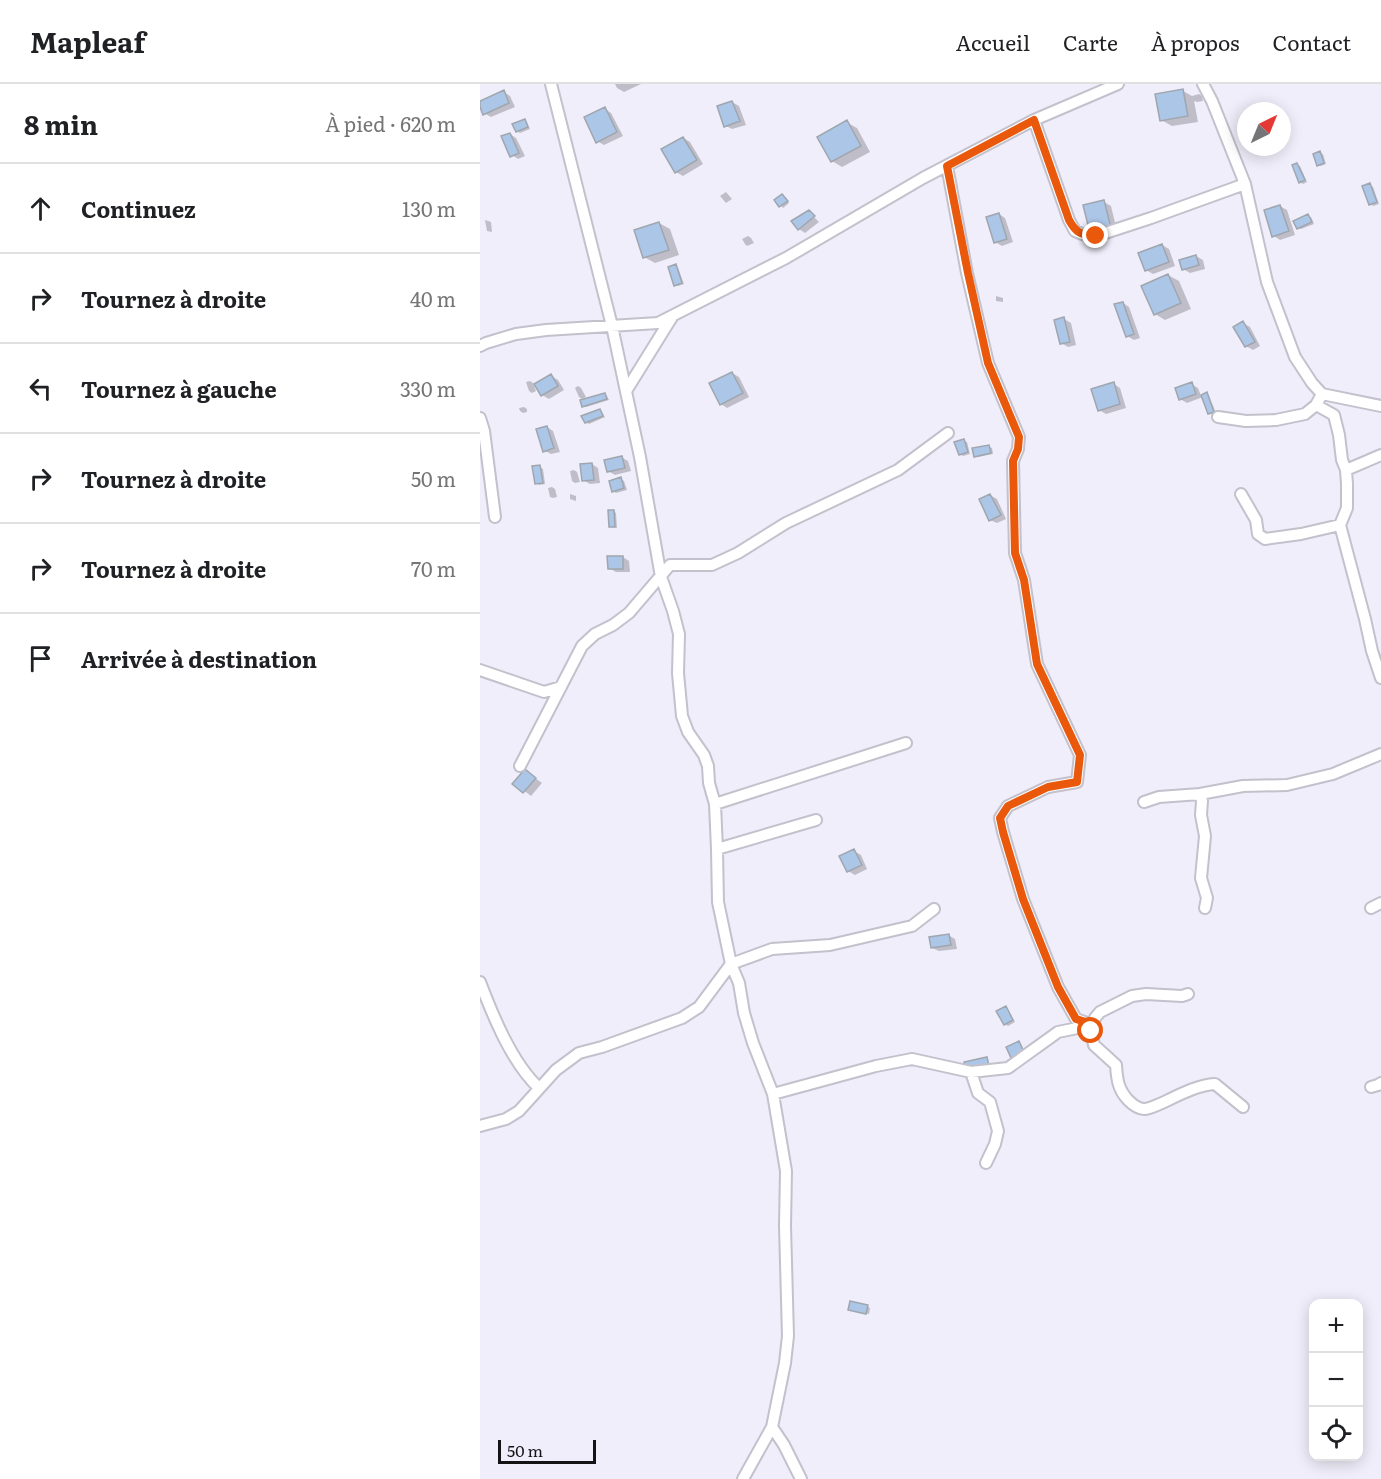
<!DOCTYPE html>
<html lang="fr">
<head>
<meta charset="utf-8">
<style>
  body { margin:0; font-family:Literata,serif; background:#f6f6f6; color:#202124 }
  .controls { position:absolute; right:18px; bottom:18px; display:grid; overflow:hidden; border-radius:12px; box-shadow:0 3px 15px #0003 }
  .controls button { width:54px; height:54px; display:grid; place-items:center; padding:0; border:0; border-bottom:2px solid #e0e0e0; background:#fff; color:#202124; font:30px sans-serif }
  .compass { position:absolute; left:757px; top:18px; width:54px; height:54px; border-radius:50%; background:#fff; box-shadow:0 3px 15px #0003; rotate:43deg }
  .scale { position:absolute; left:18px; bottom:15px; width:98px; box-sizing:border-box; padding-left:6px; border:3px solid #141417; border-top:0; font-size:16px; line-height:21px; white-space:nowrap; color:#141417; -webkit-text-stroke:4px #efeefa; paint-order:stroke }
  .stop { position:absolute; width:18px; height:18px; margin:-14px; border:4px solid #ea580c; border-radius:50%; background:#fff }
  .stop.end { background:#ea580c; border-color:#fff; box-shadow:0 2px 6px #0008 }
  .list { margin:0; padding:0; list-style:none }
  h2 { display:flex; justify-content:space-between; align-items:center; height:78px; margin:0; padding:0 24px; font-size:26px }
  h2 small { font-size:20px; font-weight:400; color:#757577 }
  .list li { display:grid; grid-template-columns:39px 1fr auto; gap:18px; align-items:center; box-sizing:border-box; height:90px; padding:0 24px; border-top:2px solid #e0e0e0 }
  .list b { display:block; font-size:22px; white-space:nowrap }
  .list em { font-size:20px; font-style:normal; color:#757577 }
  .icon { flex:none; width:33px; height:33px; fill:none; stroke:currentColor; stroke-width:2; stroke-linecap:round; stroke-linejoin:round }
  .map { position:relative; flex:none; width:901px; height:1395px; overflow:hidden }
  header { display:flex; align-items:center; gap:36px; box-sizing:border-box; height:84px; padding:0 30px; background:#fff; border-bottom:2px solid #e0e0e0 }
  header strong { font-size:28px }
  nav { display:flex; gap:33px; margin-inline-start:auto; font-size:21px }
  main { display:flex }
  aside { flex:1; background:#fff }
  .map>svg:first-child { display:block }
  .shadow { fill:#0003 }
  .building { fill:#acc6e7; stroke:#9fa6af; stroke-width:1.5 }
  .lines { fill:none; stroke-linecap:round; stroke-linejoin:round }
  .minor-casing { stroke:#c2c1cc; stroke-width:14 }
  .minor { stroke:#fff; stroke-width:10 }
  .route { stroke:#ea580c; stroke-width:8 }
</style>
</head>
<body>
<header>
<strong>Mapleaf</strong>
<nav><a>Accueil</a><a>Carte</a><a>À propos</a><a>Contact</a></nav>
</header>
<main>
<aside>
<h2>8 min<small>À pied · 620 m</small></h2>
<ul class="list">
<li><svg class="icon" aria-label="ahead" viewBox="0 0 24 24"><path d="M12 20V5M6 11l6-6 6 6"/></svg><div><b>Continuez</b></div><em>130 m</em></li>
<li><svg class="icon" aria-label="right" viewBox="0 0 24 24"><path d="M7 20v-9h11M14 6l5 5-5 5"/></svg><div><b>Tournez à droite</b></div><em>40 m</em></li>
<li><svg class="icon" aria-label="left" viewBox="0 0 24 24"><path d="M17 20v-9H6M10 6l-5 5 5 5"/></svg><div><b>Tournez à gauche</b></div><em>330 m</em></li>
<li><svg class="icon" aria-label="right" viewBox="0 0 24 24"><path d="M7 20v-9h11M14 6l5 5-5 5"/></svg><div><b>Tournez à droite</b></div><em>50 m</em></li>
<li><svg class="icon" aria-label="right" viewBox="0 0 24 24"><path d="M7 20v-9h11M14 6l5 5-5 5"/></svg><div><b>Tournez à droite</b></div><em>70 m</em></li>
<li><svg class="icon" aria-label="arrive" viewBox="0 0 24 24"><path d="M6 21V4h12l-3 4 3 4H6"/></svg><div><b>Arrivée à destination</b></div></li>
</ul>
</aside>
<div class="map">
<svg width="901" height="1395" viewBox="0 0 901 1395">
  <rect width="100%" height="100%" fill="#efeefa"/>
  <!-- shadow -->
  <path class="shadow" d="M 135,0 L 161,0 L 144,8 L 137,4 Z
    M 703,7 L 712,12 L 719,10 L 722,12 L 723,17 L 717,18 L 714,17 L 718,38 L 692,42 L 681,36 Z
    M 24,8 L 30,12 L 35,23 L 11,33 L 4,29 L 0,18 Z
    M 252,18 L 259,22 L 266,41 L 252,45 L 246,42 Z
    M 125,25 L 131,29 L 143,52 L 124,61 L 117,57 Z
    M 45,36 L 47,38 L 50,45 L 40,49 L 37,47 Z
    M 366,38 L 377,44 L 390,68 L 362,83 L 352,77 Z
    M 30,50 L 36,54 L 45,72 L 38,75 L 32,71 Z
    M 203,54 L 210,58 L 223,80 L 203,92 L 196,88 Z
    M 840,69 L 843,70 L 846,80 L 841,82 L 838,81 Z
    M 817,81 L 820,82 L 827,98 L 823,100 L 820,98 Z
    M 890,101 L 893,103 L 899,120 L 893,122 L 891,120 Z
    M 246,108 L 252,115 L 246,119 L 240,112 Z
    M 305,113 L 309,119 L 303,124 L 296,116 Z
    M 624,118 L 631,122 L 637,147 L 618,152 Z
    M 800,122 L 807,126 L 815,151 L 800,156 L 794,152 Z
    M 329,128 L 334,130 L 331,130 L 339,138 L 325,149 L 319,145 Z
    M 519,130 L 525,134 L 533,158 L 522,162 L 515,158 Z
    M 828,132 L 831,133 L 834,140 L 821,145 L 818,144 Z
    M 5,136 L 11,138 L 12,148 L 7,147 Z
    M 179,139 L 190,145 L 199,171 L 175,179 L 164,173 Z
    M 268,152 L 271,154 L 274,159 L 267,162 L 265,160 L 262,155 Z
    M 682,161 L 689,165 L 695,182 L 673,190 L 666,186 Z
    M 716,172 L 723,176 L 725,185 L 710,189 L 703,185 Z
    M 195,182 L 198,184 L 204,200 L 198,202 L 195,201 Z
    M 688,191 L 699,197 L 711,225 L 685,236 L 675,230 Z
    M 516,212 L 523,214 L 523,218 L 516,217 Z
    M 643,219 L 649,223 L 660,254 L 654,256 L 647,252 Z
    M 584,235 L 591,239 L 596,261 L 588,263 L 581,259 Z
    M 763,239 L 770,243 L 780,262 L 773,266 L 766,262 Z
    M 252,289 L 259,293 L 269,313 L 247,324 L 241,320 Z
    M 71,292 L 78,296 L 84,306 L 69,315 L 62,311 Z
    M 50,297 L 53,299 L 56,307 L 52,309 L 49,307 L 46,298 Z
    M 634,300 L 640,304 L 646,324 L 626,330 L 619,326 Z
    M 711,300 L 718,304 L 721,312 L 727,310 L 729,312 L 736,329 L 732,331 L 730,329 L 723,313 L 707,319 L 700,315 Z
    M 98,302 L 101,304 L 106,313 L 102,315 L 99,313 L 95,304 Z
    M 124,310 L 127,312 L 129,316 L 106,323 L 103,322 Z
    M 44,323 L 47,325 L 47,328 L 43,329 L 40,327 L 39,324 Z
    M 120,326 L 122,328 L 125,333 L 109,340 L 106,338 Z
    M 67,343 L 73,347 L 80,368 L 71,370 L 65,367 Z
    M 484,357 L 487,358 L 490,370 L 483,372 L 480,370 Z
    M 509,363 L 512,364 L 513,370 L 498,373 L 495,372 Z
    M 141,373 L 148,377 L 151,387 L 135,391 L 128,387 Z
    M 112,380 L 118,384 L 120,399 L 110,400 L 103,396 Z
    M 60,383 L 63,385 L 65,400 L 59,401 L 57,399 Z
    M 94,386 L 97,388 L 100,398 L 95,399 L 92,397 L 90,387 Z
    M 141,395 L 144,397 L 147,406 L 136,409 L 133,407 Z
    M 72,403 L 75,405 L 77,413 L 73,414 L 70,413 L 68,404 Z
    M 90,410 L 96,412 L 96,417 L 90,415 Z
    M 510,411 L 517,415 L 526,435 L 517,439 L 510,436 Z
    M 133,427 L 136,429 L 137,444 L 131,442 Z
    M 143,473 L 149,477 L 150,488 L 136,488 L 129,484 Z
    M 45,687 L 62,699 L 51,712 L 34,699 Z
    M 374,767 L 381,771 L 387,785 L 375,791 L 368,787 Z
    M 468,851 L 475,855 L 477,865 L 459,867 L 452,864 Z
    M 525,924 L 528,926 L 535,938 L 528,942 L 525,940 Z
    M 387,1222 L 390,1224 L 389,1230 L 370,1226 Z"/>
  <!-- building -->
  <path class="building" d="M 703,5 L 708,32 L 680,37 L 675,10 Z
    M 24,6 L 29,19 L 3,31 L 0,23 L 0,17 Z
    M 252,17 L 260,37 L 244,43 L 237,22 Z
    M 125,23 L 137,48 L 116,59 L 104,33 Z
    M 45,35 L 48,43 L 36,48 L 32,40 Z
    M 367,36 L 381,62 L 351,78 L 337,53 Z
    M 30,49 L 39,69 L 30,73 L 21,52 Z
    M 203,53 L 217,76 L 195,89 L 181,65 Z
    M 840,67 L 844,79 L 837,82 L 833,70 Z
    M 817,79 L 825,96 L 819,99 L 812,81 Z
    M 890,99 L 897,118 L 889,121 L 882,102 Z
    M 302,110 L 308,117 L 299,123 L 294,116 Z
    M 624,116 L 631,144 L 610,149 L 603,121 Z
    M 800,121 L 809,147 L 792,153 L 784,126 Z
    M 329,126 L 335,132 L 318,146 L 311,137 Z
    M 519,129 L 527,155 L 514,159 L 506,133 Z
    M 828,130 L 832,138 L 817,145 L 813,137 Z
    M 179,138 L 189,166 L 163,174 L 154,146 Z
    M 682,160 L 689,178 L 665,187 L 658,169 Z
    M 716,171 L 719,181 L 702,186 L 699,176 Z
    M 196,180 L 202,199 L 194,202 L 188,183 Z
    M 688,190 L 701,219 L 674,231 L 661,202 Z
    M 643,218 L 654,250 L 646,253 L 634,220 Z
    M 584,233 L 590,258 L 580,260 L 574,236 Z
    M 763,237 L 775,258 L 765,263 L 753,243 Z
    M 252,288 L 263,309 L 240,321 L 229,299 Z
    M 71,290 L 78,302 L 61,312 L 54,300 Z
    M 634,298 L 640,320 L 618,327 L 611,305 Z
    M 712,298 L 716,310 L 699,316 L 695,304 Z
    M 727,308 L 734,328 L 728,330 L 721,311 Z
    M 125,309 L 127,315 L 102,323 L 100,316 Z
    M 120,325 L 123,332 L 105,339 L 101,332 Z
    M 67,342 L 74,364 L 63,368 L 56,345 Z
    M 484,355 L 488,368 L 479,371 L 474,358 Z
    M 509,361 L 511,369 L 494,373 L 492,364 Z
    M 142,372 L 145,384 L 127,388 L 124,376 Z
    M 112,379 L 114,396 L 102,397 L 100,380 Z
    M 60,381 L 63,399 L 55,400 L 52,382 Z
    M 141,393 L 144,404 L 132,408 L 129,397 Z
    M 510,410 L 521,431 L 509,437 L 499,415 Z
    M 128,426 L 134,426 L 135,443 L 129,443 Z
    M 127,472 L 143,472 L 143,485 L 128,485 Z
    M 45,685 L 56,694 L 43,709 L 32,700 Z
    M 374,765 L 382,781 L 367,788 L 359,772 Z
    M 469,850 L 471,861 L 451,864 L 449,853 Z
    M 526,922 L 533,936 L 524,941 L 516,927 Z
    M 539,957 L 545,970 L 532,976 L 526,963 Z
    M 507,973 L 509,982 L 486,987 L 484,978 Z
    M 370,1217 L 388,1221 L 386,1230 L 368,1226 Z"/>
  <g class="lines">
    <defs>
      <path id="minor" d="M 71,0 L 132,242 L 160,373 L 181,493 L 193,527 L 199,550 L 198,589 L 202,632 L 208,648 L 224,671 L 228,682 L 229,699 L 235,720 L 237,765 L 238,818 L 251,880 L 259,899 L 264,929 L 273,959 L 293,1010 L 306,1087 L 305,1142 L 308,1252 L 305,1279 L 292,1343 L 263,1395
        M 723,0 L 732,17 L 765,100 L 787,198 L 815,273 L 832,299 L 842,310 L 901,322
        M 554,36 L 589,136 L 595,147 L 602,150 L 616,152 L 671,134 L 765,100
        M 467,82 L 487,189 L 508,279 L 539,353 L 538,365 L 533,377 L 535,469 L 544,496 L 557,580 L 600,671 L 597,698 L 568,703 L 528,722 L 520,734 L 523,748 L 543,815 L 578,903 L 596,935 L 613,941
        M 0,262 L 6,259 L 36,250 L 66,246 L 178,239 L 306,174 L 443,94 L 554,36 L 638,0
        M 146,307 L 192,233
        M 842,310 L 836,321 L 854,331 L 859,351 L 862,376 L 866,386 L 867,400 L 867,424 L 860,441 L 885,535 L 892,567 L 901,594
        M 738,333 L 766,337 L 796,336 L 825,330 L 836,321
        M 0,334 L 4,347 L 15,433
        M 866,386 L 901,371
        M 761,410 L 776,436 L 778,450 L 785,455 L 821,450 L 860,441
        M 0,586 L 64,608 L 81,603
        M 40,682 L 102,562 L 115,550 L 133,541 L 149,529 L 190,481 L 232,481 L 258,469 L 306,439 L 418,386 L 468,349
        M 720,710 L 722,717 L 721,731 L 725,752 L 721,794 L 727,814 L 725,824
        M 664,718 L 679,713 L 720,710 L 763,702 L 807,701 L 853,690 L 901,670
        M 235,720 L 426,659
        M 237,765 L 336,736
        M 891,824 L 901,819
        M 0,898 C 13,932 32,979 59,1004
        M 708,910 L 702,912 L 666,910 L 652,912 L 620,928 L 615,934 L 611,947 L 614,961 L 636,981 C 637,996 638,1005 648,1016 C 652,1020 658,1025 664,1025 C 670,1025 677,1021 682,1019 C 699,1011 717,1001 735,1000 L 763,1023
        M 491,988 L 498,1009 L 510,1018 L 518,1047 L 515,1060 L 506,1079
        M 891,1003 L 898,1001 L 901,999
        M 293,1010 L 396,982 L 432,975 L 491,988 L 528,984 L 578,948 L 612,941
        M 0,1042 L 26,1035 L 39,1027 L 76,986 L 99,969 L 122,963 L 202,934 L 219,923 L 251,880 L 292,865 L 350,861 L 432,842 L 454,825
        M 292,1343 L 304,1361 L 321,1395"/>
    </defs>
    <!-- minor casing -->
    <use href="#minor" class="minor-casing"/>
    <!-- minor -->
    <use href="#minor" class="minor"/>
  </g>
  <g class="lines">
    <!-- route -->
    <path class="route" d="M 611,947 L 612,940 L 596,935 L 578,903 L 543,815 L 523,748 L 520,734 L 528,722 L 568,703 L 597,698 L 600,671 L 557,580 L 544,496 L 535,469 L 533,377 L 538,365 L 539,353 L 508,279 L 488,189 L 467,82 L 554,36 L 589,136 C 597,150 600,150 616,152"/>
  </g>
</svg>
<div class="controls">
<button>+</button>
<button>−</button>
<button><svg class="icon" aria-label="locate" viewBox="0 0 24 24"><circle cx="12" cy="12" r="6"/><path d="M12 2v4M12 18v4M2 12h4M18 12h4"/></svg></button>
</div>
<svg class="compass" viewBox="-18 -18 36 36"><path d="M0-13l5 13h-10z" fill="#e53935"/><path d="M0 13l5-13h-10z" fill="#757577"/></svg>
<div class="scale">50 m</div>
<div class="stop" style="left:611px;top:947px"></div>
<div class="stop end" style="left:616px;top:152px"></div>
</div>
</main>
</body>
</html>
